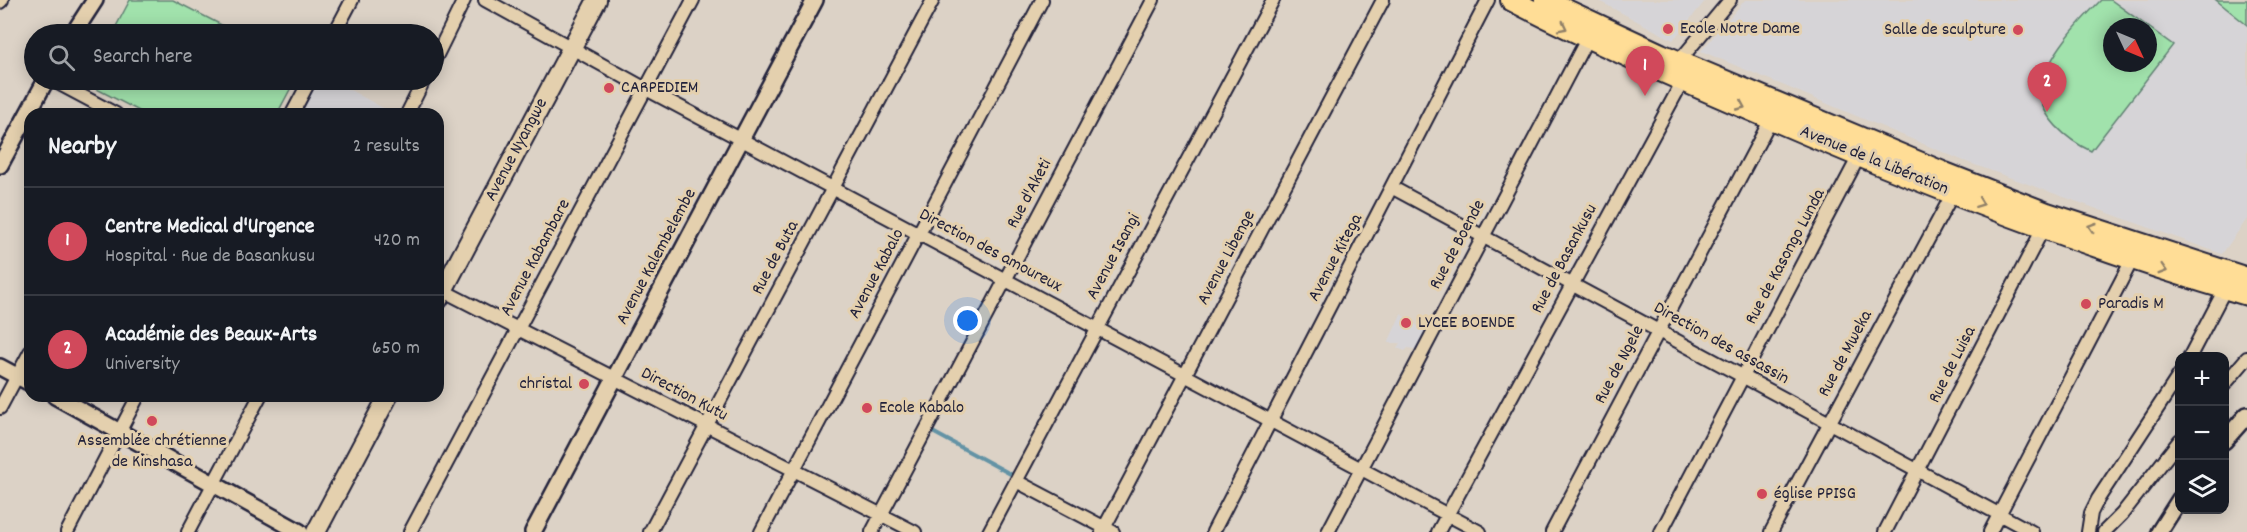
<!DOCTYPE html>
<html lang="en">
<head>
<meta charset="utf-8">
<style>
  body { margin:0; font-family:Dekko,sans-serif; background:#20242c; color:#f1f3f6 }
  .controls { position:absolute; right:18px; bottom:18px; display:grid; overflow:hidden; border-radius:12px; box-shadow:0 3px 15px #0003 }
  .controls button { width:54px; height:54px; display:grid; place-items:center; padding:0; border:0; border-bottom:2px solid #363941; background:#171b24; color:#f1f3f6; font:30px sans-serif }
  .compass { position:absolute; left:2103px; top:18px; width:54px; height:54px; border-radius:50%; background:#171b24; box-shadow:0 3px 15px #0003; rotate:134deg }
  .you { position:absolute; left:968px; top:321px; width:21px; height:21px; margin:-15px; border:4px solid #fff; border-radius:50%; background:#1a73e8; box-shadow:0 0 0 9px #1a73e833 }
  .badge { display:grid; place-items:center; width:39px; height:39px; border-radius:50%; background:#d1495b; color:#fff; font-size:20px; font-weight:700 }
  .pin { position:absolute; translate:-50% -50px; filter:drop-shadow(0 2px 3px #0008) }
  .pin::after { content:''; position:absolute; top:32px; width:21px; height:18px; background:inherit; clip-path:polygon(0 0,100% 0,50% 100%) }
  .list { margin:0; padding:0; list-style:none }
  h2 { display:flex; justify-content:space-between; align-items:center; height:78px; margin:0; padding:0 24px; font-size:26px }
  h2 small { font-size:20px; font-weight:400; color:#9ea1a6 }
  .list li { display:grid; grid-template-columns:39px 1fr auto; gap:18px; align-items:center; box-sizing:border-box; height:108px; padding:0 24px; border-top:2px solid #363941 }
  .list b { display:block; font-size:22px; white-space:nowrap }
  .list p { margin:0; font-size:20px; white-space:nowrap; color:#9ea1a6 }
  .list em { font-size:20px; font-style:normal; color:#9ea1a6 }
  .icon { flex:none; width:33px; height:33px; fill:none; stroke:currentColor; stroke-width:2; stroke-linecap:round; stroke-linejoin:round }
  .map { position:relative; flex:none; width:2247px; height:532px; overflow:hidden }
  .search { position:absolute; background:#171b24; box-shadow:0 3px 15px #0003; left:24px; top:24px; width:420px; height:66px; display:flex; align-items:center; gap:15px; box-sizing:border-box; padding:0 21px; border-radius:33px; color:#9ea1a6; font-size:22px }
  .panel { position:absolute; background:#171b24; box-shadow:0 3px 15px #0003; left:24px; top:108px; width:420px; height:294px; border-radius:18px }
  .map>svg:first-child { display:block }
  .built { fill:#d6d4d7; fill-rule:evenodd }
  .green { fill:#a1e2ac; stroke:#628274; stroke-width:1.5; fill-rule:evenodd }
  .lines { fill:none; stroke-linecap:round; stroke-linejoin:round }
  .stream { stroke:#6393a5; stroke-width:4 }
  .minor-casing { stroke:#22223b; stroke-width:16 }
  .tertiary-casing { stroke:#22223b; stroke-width:20 }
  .secondary-casing { stroke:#22223b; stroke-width:22 }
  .primary-casing { stroke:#22223b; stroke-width:24 }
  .minor { stroke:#e4d0ae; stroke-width:12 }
  .tertiary { stroke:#e4d0ae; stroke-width:15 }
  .secondary { stroke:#e4d0ae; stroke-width:18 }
  .primary { stroke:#ffdd96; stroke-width:20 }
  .oneway { stroke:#908068 }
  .poi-dot { fill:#d1495b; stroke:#e4d0ae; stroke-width:2 }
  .labels { text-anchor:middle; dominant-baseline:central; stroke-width:6; stroke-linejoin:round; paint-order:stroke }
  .poi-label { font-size:18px; fill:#22223b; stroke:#e4d0ae; text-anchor:start }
  .street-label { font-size:18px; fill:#22223b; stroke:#e4d0ae }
</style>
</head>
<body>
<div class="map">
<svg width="2247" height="532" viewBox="0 0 2247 532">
  <rect width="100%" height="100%" fill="#dcd2c6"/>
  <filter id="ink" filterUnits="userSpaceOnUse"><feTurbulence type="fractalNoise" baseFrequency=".0167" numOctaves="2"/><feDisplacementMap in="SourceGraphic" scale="12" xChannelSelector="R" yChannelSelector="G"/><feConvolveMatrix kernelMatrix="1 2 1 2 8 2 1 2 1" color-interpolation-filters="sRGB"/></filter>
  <g filter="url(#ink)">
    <!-- built -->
    <path class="built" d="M 1597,0 L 1706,0 L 1673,40 Z
      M 1745,0 L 2247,0 L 2247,219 L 2222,254 L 1964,161 L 1701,51 ZM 2112,27 L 2148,27 L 2148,63 L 2112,63 Z
      M 318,80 L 332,80 L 394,114 L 300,114 Z
      M 1401,314 L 1427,333 L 1420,350 L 1408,348 L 1405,351 L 1397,348 L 1400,343 L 1388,343 Z"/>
    <!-- green -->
    <path class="green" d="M 130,0 L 173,0 L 239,34 L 112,34 Z
      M 2101,0 L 2111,0 L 2173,45 L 2091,151 C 2069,141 2036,115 2041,88 C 2047,56 2079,22 2101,0 ZM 2112,27 L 2148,27 L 2148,63 L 2112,63 Z
      M 2216,0 L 2247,0 L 2247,25 Z
      M 89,80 L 295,80 L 277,114 L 145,114 L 87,84 Z"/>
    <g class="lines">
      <!-- stream -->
      <path class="stream" d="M 927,429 L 1016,477"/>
      <defs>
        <path id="minor" d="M 485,0 L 646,89 L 1480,532
          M 0,2 L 2,0
          M 334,34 L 352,0
          M 434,61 L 464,0
          M 1675,66 L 1730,0
          M 52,80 L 116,114
          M 292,114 L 310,80
          M 407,114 L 424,80
          M 1393,188 L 2032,532
          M 438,288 L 915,532
          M 2190,356 L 2225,289
          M 2224,385 L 2247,358
          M 0,408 L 30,352
          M 1016,481 L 1113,532
          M 67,532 L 138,396
          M 188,532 L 260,396
          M 410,532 L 693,0
          M 650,532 L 933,0
          M 761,532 L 1042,0
          M 872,532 L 1153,0
          M 989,532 L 1273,0
          M 1102,532 L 1383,0
          M 1213,532 L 1488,0
          M 1328,532 L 1587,39
          M 1438,532 L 1685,77
          M 1552,532 L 1771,119
          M 1661,532 L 1858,158
          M 1771,532 L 1953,193
          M 1885,532 L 2046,223
          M 1990,532 L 2132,260
          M 2088,532 L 2091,513 L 2098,499 L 2180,374
          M 2104,532 L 2122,514 L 2180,440"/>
        <path id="tertiary" d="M 73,34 L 95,0
          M 0,165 L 46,80
          M 0,367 L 30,383
          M 55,396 L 300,532
          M 2224,441 L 2247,415
          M 533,532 L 815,0
          M 2159,532 L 2180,499"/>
        <path id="secondary" d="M 438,300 L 597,0
          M 316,532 L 388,396"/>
        <path id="primary" d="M 1511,0 C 1596,44 1683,81 1771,119 C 1926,186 2085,248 2247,295
          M 1545,0 L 1661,54 L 1945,173 L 2047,213 L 2247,278"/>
      </defs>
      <!-- minor casing -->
      <use href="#minor" class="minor-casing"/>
      <!-- tertiary casing -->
      <use href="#tertiary" class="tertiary-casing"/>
      <!-- secondary casing -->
      <use href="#secondary" class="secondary-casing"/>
      <!-- primary casing -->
      <use href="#primary" class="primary-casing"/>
      <!-- minor -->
      <use href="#minor" class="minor"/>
      <!-- tertiary -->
      <use href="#tertiary" class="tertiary"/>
      <!-- secondary -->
      <use href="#secondary" class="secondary"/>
      <!-- primary -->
      <use href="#primary" class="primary"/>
    </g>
    <!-- one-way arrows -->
    <defs><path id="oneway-chevron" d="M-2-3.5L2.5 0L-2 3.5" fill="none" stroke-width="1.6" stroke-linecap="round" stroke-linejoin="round" transform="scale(1.5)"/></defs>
    <g class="oneway">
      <use href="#oneway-chevron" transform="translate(1563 27) rotate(27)"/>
      <use href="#oneway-chevron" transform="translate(1741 106) rotate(23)"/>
      <use href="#oneway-chevron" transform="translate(1980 203) rotate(21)"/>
      <use href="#oneway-chevron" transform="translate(2092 227) rotate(-162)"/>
      <use href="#oneway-chevron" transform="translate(2163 270) rotate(17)"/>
    </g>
  </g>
  <!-- markers -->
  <g class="poi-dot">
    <circle cx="1668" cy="29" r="6"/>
    <circle cx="2018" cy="30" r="6"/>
    <circle cx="609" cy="88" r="6"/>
    <circle cx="2086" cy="304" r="6"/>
    <circle cx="1406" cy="323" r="6"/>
    <circle cx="584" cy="384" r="6"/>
    <circle cx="867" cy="408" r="6"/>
    <circle cx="152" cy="421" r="6"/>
    <circle cx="1762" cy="494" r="6"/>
  </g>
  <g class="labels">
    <!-- poi labels -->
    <g class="poi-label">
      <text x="1680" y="29">Ecole Notre Dame</text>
      <text x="2006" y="30" text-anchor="end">Salle de sculpture</text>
      <text x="621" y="88">CARPEDIEM</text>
      <text x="2098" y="304">Paradis M</text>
      <text x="1418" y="323">LYCEE BOENDE</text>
      <text x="572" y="384" text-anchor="end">christal</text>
      <text x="879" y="408">Ecole Kabalo</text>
      <text x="152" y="441" text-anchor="middle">Assemblée chrétienne<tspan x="152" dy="21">de Kinshasa</tspan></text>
      <text x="1774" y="494">église PPISG</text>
    </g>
    <!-- street labels -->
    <g class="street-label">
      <text transform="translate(517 150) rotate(-62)">Avenue Nyangwe</text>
      <text transform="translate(1874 161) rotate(22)">Avenue de la Libération</text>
      <text transform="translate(1030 194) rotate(-62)">Rue d'Aketi</text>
      <text transform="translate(1458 245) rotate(-62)">Rue de Boende</text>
      <text transform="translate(990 251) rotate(28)">Direction des amoureux</text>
      <text transform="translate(657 257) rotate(-62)">Avenue Kalembelembe</text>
      <text transform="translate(1114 257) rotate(-62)">Avenue Isangi</text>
      <text transform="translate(1786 257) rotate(-62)">Rue de Kasongo Lunda</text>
      <text transform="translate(536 258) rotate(-62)">Avenue Kabambare</text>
      <text transform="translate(776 258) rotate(-62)">Rue de Buta</text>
      <text transform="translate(1227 258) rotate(-62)">Avenue Libenge</text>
      <text transform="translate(1336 258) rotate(-62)">Avenue Kitega</text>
      <text transform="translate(1565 259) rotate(-62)">Rue de Basankusu</text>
      <text transform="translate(877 274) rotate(-62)">Avenue Kabalo</text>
      <text transform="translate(1721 344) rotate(29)">Direction des assassin</text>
      <text transform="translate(1846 354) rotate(-62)">Rue de Mweka</text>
      <text transform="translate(1620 365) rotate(-62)">Rue de Ngele</text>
      <text transform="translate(1953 365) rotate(-63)">Rue de Luisa</text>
      <text transform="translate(684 395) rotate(28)">Direction Kutu</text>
    </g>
  </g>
</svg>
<div class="controls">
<button>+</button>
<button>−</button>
<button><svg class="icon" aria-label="layers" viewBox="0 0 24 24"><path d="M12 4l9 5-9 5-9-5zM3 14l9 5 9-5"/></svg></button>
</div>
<svg class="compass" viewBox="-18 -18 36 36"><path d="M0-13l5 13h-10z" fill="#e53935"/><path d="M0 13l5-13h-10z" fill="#9ea1a6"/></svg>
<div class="you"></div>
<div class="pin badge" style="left:1645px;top:96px">1</div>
<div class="pin badge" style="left:2047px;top:112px">2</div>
<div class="search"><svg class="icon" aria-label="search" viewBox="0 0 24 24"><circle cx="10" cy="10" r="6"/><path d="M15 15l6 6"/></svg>Search here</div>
<section class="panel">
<h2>Nearby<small>2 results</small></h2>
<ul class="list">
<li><span class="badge">1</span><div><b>Centre Medical d'Urgence</b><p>Hospital · Rue de Basankusu</p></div><em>420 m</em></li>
<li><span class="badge">2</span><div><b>Académie des Beaux-Arts</b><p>University</p></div><em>650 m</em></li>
</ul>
</section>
</div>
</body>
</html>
